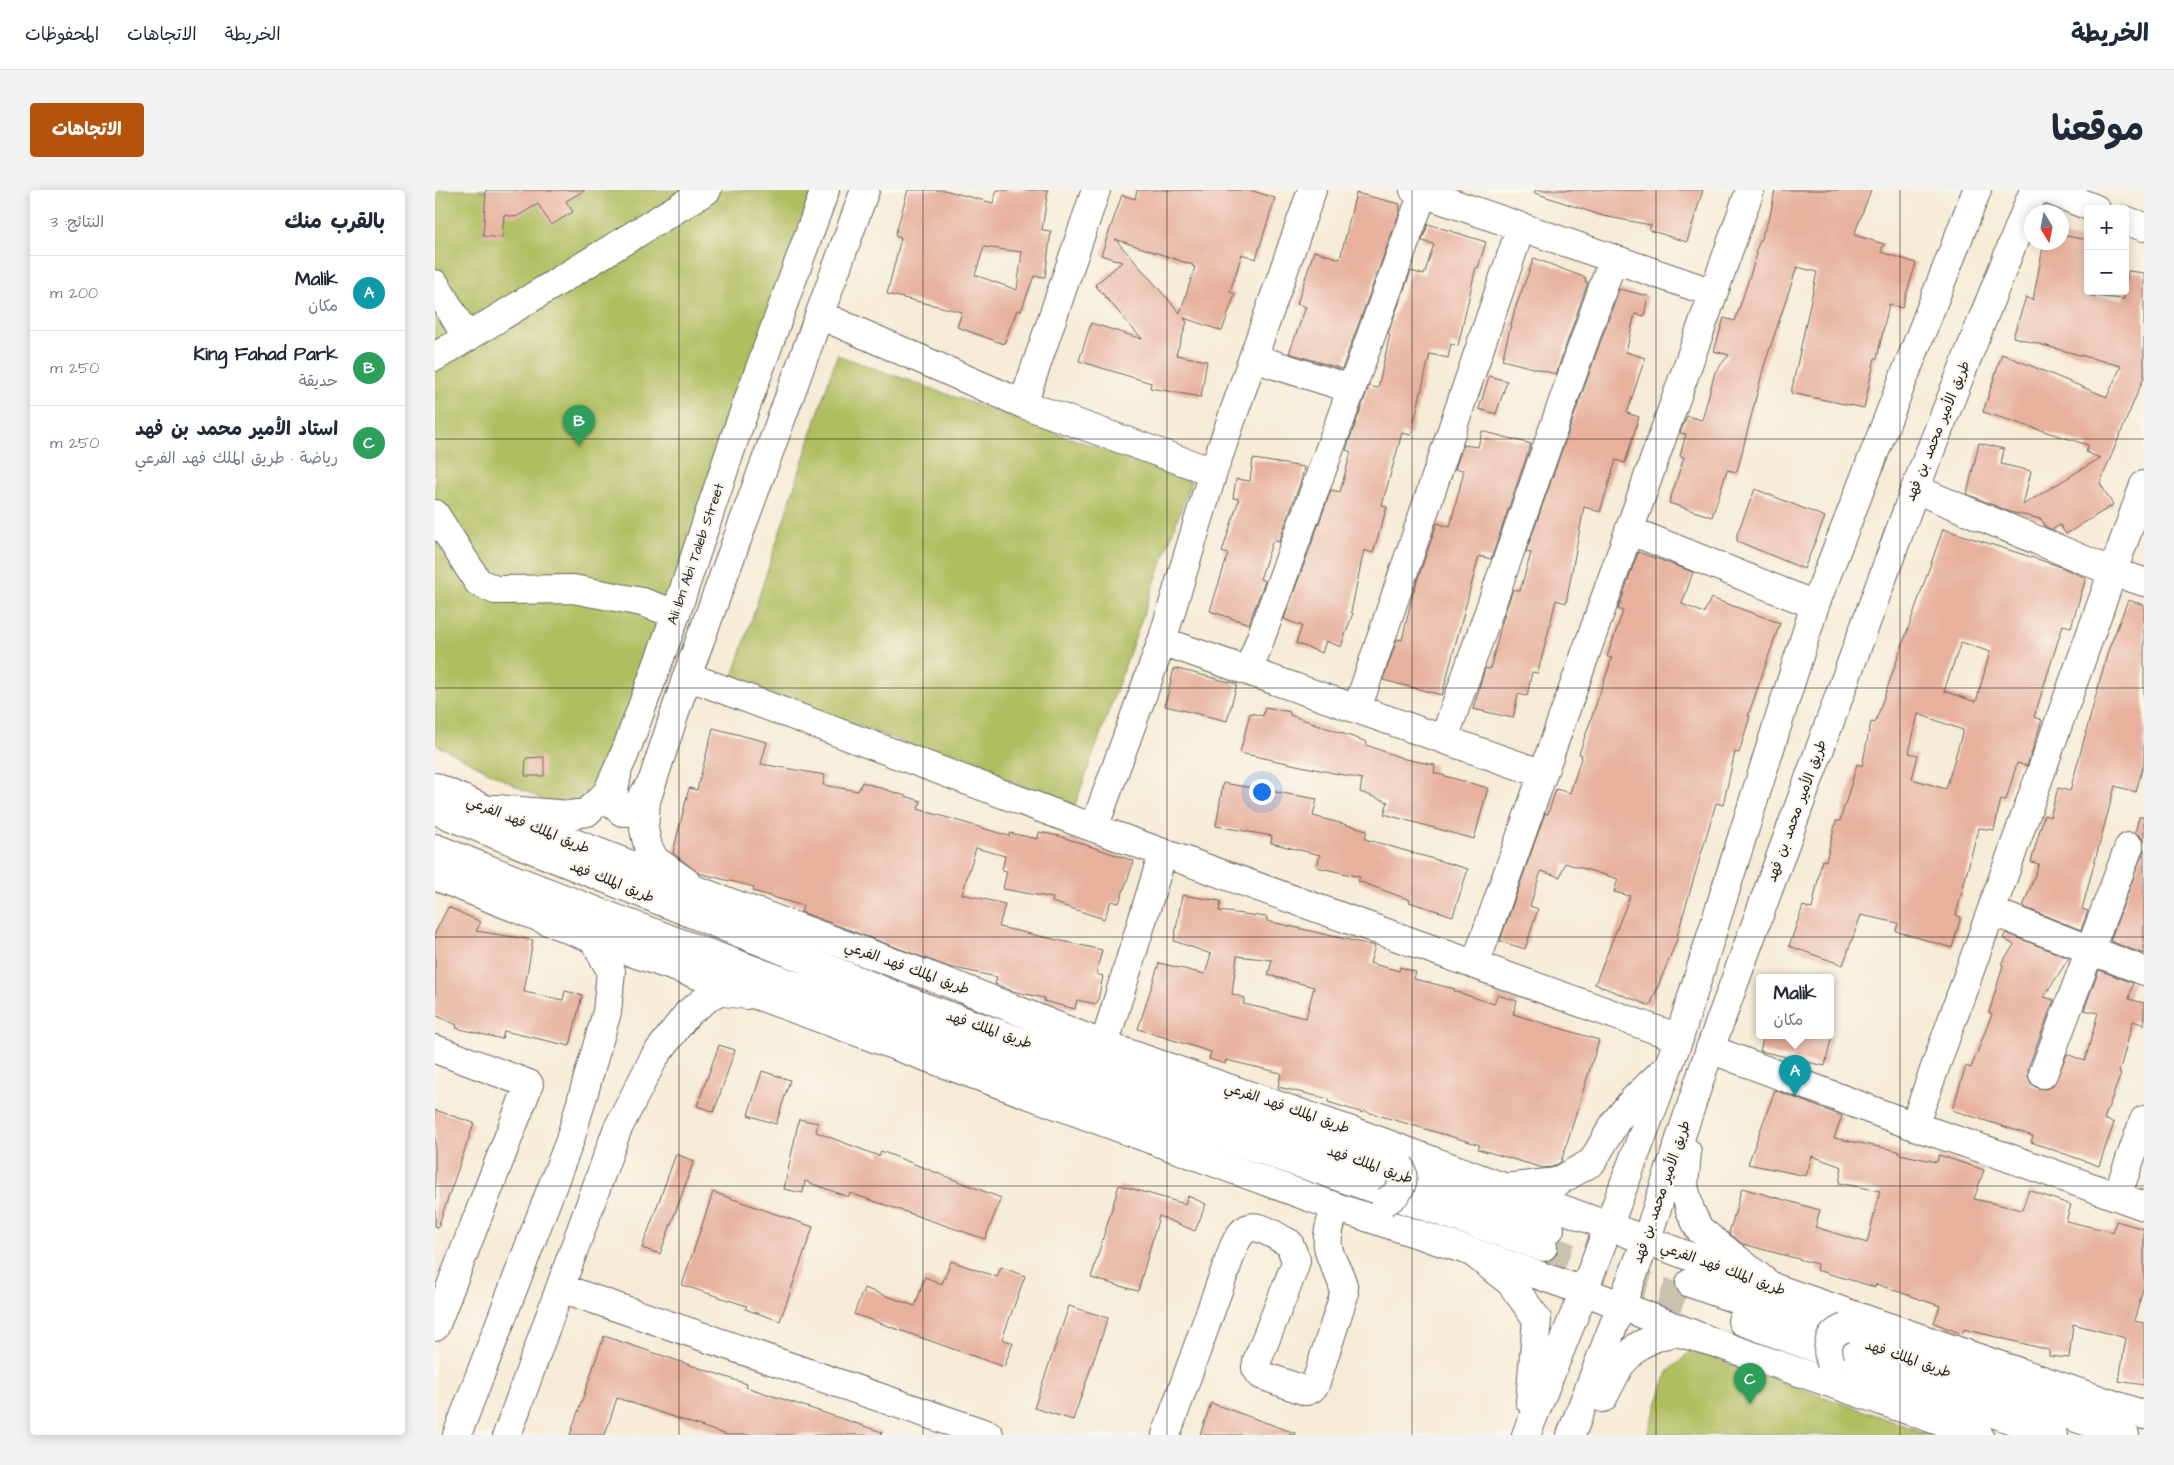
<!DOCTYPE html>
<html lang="ar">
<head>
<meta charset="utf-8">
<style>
  body { margin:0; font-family:"Architects Daughter","Playpen Sans Arabic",sans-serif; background:#f2f2f3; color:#1f2937; direction:rtl }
  .controls { position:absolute; right:15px; top:15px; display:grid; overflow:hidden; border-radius:5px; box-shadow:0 2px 12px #0003 }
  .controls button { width:45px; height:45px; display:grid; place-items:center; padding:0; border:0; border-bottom:1px solid #e0e1e3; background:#fff; color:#1f2937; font:25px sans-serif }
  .compass { position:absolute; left:1589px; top:15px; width:45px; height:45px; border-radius:50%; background:#fff; box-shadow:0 2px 12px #0003; rotate:170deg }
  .you { position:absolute; left:826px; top:601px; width:18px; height:18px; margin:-12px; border:4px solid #fff; border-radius:50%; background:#1a73e8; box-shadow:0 0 0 8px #1a73e833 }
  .badge { display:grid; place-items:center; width:32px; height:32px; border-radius:50%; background:#b45309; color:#fff; font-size:16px; font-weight:700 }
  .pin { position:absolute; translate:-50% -41px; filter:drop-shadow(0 1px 2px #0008) }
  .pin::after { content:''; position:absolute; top:26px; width:18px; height:15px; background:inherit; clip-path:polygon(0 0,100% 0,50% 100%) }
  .popup { position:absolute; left:1321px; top:784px; width:78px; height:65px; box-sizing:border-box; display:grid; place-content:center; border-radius:5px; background:#fff; filter:drop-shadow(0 1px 4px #0005); font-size:16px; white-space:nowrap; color:#747a83 }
  .popup b { font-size:19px; color:#1f2937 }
  .popup::after { content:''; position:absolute; left:50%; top:100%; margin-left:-10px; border:10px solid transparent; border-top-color:#fff }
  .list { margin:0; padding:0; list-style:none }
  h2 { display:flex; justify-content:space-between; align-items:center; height:65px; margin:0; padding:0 20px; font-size:21px }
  h2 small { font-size:16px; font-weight:400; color:#747a83 }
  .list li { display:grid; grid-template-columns:32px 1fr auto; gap:15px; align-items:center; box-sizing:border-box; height:75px; padding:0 20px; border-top:1px solid #e0e1e3 }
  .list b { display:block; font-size:19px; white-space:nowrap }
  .list p { margin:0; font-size:16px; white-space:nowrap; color:#747a83 }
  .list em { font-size:16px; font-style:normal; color:#747a83 }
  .map { position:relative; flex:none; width:1709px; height:1245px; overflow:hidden; direction:ltr; border-radius:5px }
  header { display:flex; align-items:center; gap:30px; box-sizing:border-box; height:70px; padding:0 25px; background:#fff; border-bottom:1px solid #e0e1e3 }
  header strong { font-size:24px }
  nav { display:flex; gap:28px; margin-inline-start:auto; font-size:18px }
  .intro { display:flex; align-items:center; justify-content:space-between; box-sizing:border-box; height:120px; padding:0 30px }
  h1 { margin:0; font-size:35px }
  .button { padding:12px 22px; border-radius:5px; background:#b45309; color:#fff; font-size:18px; font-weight:700 }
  main { display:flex; gap:30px; padding:0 30px }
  aside { flex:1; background:#fff; border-radius:5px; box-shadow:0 2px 12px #0003 }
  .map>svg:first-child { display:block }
  .green { fill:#b0be61; stroke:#666d3e }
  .building { fill:#e7b19e; fill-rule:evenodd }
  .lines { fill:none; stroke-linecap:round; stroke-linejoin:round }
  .highway-tunnel { stroke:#cac2b1; stroke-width:28; stroke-dasharray:28 14; stroke-linecap:butt }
  .minor-casing { stroke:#68645d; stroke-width:30 }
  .major-casing { stroke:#68645d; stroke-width:30 }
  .highway-casing { stroke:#68645d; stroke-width:30 }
  .minor { stroke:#fff; stroke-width:28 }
  .major { stroke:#fff; stroke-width:28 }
  .highway { stroke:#fff; stroke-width:28 }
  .major-bridge-casing { stroke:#68645d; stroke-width:30; stroke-linecap:butt }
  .major-bridge { stroke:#fff; stroke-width:28 }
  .grid { fill:none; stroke:#1c1c1c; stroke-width:1; stroke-opacity:0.55 }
  .labels { text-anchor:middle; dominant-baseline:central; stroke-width:4.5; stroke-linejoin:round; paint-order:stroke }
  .street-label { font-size:14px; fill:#1c1c1c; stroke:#fbf7ec }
</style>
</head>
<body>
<header>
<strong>الخريطة</strong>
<nav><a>الخريطة</a><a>الاتجاهات</a><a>المحفوظات</a></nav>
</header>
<div class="intro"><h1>موقعنا</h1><a class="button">الاتجاهات</a></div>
<main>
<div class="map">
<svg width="1709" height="1245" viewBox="0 0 1709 1245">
  <rect width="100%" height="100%" fill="#fbf7ec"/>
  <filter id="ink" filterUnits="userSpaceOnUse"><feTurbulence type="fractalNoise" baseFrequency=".02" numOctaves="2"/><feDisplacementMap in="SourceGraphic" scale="10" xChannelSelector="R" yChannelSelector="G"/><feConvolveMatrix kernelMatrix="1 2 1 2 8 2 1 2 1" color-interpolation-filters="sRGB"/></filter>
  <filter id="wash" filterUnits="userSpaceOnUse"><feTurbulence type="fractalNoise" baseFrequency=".0096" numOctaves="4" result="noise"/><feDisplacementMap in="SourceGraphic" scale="20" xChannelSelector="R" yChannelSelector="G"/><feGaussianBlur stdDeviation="1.12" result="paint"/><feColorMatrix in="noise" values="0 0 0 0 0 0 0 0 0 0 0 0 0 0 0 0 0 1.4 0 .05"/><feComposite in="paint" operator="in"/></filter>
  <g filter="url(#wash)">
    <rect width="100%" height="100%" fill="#f6ebd6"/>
    <!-- green -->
    <path class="green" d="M 0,0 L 380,0 L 165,601 L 144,618 L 110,611 L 0,554 Z
      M 402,165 L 756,291 L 640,615 L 297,490 Z
      M 1257,1160 L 1496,1245 L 1212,1245 L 1233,1182 Z"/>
    <g id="blocks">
      <!-- building -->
      <path class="building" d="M 51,0 L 150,0 L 131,11 L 138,22 L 116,35 L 103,14 L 81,27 L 69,25 L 67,48 L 48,46 Z
        M 473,0 L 509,0 L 558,13 L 562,0 L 613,0 L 607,40 L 616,41 L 610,87 L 599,86 L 586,121 L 582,120 L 569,154 L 522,137 L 527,122 L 452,104 L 466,48 L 460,46 ZM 549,57 L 587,62 L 582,100 L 540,85 Z
        M 702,0 L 815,0 L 840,8 L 821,69 L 807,64 L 795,102 L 800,104 L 787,141 L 749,128 L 752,132 L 741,165 L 772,171 L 766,207 L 715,198 L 716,193 L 644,171 L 656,133 L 707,149 L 660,95 L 687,72 L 666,65 L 687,5 L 700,9 ZM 680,49 L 758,75 L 757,76 L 760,77 L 745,123 Z
        M 1100,0 L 1268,0 L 1252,52 L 1214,40 L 1216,35 L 1168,26 L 1100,3 Z
        M 1340,0 L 1436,0 L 1419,45 L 1449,54 L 1446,62 L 1481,73 L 1467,118 L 1454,114 L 1442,168 L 1440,168 L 1429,218 L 1356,203 L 1382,82 L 1362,77 L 1329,176 L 1302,282 L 1292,280 L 1277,327 L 1234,313 L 1249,267 L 1245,266 L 1251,244 L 1245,243 L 1252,226 L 1267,230 L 1280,182 L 1294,165 L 1279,161 L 1289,128 L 1300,131 L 1322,64 L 1320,63 L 1335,26 Z
        M 921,3 L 965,14 L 964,24 L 907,179 L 854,163 L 871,117 L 862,114 L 879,61 L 905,69 Z
        M 993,34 L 1051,52 L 1043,78 L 1041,77 L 1023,156 L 1016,154 L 1013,168 L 995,164 L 976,245 L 967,243 L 947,315 L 952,317 L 938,363 L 929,360 L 916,422 L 918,423 L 906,457 L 891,451 L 887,463 L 861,453 L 867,436 L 849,429 L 896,300 L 905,302 L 916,262 L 911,260 L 934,196 L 943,198 L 955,144 L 953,143 L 976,81 L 989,85 L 999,54 L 987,51 Z
        M 1626,45 L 1653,50 L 1653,101 L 1656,101 L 1655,106 L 1689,109 L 1693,81 L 1709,83 L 1709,187 L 1665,293 L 1678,315 L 1631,344 L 1625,335 L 1617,340 L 1611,337 L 1606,329 L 1575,322 L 1532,304 L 1544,253 L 1569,259 L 1566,274 L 1596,281 L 1588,315 L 1665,268 L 1651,262 L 1653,255 L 1548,222 L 1567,164 L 1672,207 L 1686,176 L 1578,147 L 1591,107 L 1598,110 L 1609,52 L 1626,52 Z
        M 1099,68 L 1151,88 L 1150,92 L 1153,92 L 1121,184 L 1067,170 L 1080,119 Z
        M 1184,99 L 1213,106 L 1209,126 L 1200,124 L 1191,162 L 1210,168 L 1192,223 L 1204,227 L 1190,273 L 1181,270 L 1165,322 L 1149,317 L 1131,413 L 1121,410 L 1103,483 L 1097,482 L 1092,506 L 1083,504 L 1078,528 L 1038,519 L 1050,478 L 1055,479 L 1067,432 L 1078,399 L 1085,401 L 1096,363 L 1091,362 Z
        M 1054,186 L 1072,191 L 1061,224 L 1044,219 Z
        M 1047,241 L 1096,254 L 1056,369 L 1044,366 L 1007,505 L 948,490 L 962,449 L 967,450 L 978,403 L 1002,333 L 1015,337 L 1029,280 L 1020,279 L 1028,255 L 1043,257 Z
        M 818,269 L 869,277 L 867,288 L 844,352 L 838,350 L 825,389 L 830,391 L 814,434 L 775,421 L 793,364 L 787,362 L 804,309 L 798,308 L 801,289 L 815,291 Z
        M 1320,299 L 1390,327 L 1369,379 L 1302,351 L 1302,344 Z
        M 1508,339 L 1621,375 L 1651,388 L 1636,437 L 1628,435 L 1599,527 L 1607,530 L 1592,576 L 1582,573 L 1571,610 L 1566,609 L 1559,640 L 1544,638 L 1542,647 L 1541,647 L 1521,725 L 1526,727 L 1517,758 L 1461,741 L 1463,733 L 1426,725 L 1408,775 L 1354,756 L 1368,716 L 1377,719 L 1387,670 L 1391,671 L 1401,631 L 1405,631 L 1422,574 L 1427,576 L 1436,532 L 1440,533 ZM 1526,452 L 1555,462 L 1541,512 L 1509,501 ZM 1483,524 L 1528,540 L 1511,599 L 1477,589 L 1483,565 L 1474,563 Z
        M 1203,362 L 1258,382 L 1247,414 L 1269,423 L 1276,408 L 1345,433 L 1313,526 L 1315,526 L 1304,563 L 1300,562 L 1288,615 L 1281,613 L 1242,746 L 1243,747 L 1215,816 L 1160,794 L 1195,706 L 1179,702 L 1183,689 L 1130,673 L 1125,687 L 1106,681 L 1095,716 L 1103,719 L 1090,759 L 1065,751 L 1110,623 L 1113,624 L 1121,599 L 1135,603 L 1147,565 L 1144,564 L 1177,468 L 1172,467 L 1188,421 L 1183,419 Z
        M 1693,410 L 1709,415 L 1709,572 L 1701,602 L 1680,596 L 1647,719 L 1653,721 L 1646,740 L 1588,717 L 1604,674 L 1596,672 L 1609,625 L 1615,627 L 1623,598 L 1635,601 L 1673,461 Z
        M 739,478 L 802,494 L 792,531 L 730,516 Z
        M 830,517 L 855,522 L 855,525 L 932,552 L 931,555 L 970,569 L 1000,575 L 999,583 L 1053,598 L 1039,649 L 949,624 L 953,612 L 925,602 L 927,589 L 805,563 L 815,523 L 828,526 Z
        M 278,538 L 332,552 L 326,574 L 390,585 L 388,595 L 423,601 L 427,592 L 486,611 L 483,619 L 574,646 L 575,643 L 603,649 L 604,642 L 624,646 L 699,671 L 684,713 L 676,711 L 669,729 L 617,712 L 618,708 L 568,699 L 572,681 L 567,680 L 570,666 L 541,658 L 527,704 L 570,714 L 564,737 L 667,760 L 661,784 L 668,786 L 662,814 L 642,810 L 640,819 L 609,811 L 609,808 L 577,801 L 560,794 L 562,787 L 514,777 L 366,722 L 368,716 L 318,701 L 319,697 L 263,683 L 238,663 L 254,598 L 262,600 Z
        M 109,567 L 109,586 L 90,586 L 91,568 Z
        M 788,593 L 882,609 L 878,626 L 932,640 L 930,649 L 1033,679 L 1018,726 L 974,712 L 975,710 L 923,691 L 925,687 L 882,677 L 885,665 L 836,653 L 837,646 L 781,636 Z
        M 1704,627 L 1709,627 L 1709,653 L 1706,647 L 1700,643 Z
        M 1709,659 L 1709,764 L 1675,751 Z
        M 747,705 L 786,711 L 784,721 L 832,727 L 832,731 L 940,756 L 935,773 L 964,781 L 965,777 L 981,782 L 979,789 L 1020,799 L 1019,801 L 1059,814 L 1062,805 L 1082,811 L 1078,824 L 1164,850 L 1126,972 L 1117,977 L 1108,978 L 1043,959 L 1045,955 L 929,921 L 928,923 L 893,912 L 894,909 L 843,897 L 846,883 L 791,870 L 790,874 L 774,869 L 776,862 L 703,839 L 724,773 L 770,784 L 776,764 L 739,751 ZM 802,766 L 837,770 L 833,785 L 879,797 L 871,828 L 808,814 L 810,808 L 797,804 Z
        M 13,717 L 46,732 L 41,741 L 98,750 L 89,802 L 128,810 L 130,801 L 147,805 L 135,856 L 69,841 L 67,849 L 21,838 L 22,835 L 0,825 L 0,743 Z
        M 1571,743 L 1634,768 L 1609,807 L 1619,810 L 1593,878 L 1593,886 L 1596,893 L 1602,898 L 1610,899 L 1618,896 L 1632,864 L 1650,871 L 1663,823 L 1649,820 L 1664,780 L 1698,793 L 1694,809 L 1709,813 L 1709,835 L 1698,831 L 1684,883 L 1686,884 L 1669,929 L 1679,933 L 1664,976 L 1596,952 L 1598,946 L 1517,920 L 1531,876 L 1536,878 L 1557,824 L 1554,823 L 1568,775 L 1566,774 L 1579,755 L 1568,748 Z
        M 1329,845 L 1397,845 L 1390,876 L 1325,861 Z
        M 284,855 L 300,860 L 279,922 L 262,916 Z
        M 327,881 L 355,890 L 341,934 L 313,925 Z
        M 1340,900 L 1407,926 L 1399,948 L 1464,961 L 1464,964 L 1502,972 L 1504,965 L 1549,980 L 1539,1009 L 1587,1020 L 1594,1000 L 1636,1015 L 1631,1031 L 1678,1042 L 1681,1031 L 1709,1039 L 1709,1096 L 1699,1131 L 1709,1133 L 1709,1195 L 1684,1191 L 1691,1148 L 1638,1134 L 1634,1168 L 1614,1166 L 1614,1160 L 1529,1139 L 1527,1144 L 1499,1133 L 1505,1116 L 1441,1094 L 1440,1097 L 1381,1080 L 1382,1074 L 1308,1054 L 1294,1043 L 1307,998 L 1385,1020 L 1380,1037 L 1432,1053 L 1445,1001 L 1404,993 L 1407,977 L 1377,966 L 1371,986 L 1313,974 Z
        M 0,920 L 39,933 L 3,1037 L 0,1036 Z
        M 364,929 L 383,933 L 381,942 L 444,966 L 446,961 L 566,1008 L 550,1049 L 415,1003 L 413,1007 L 370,991 L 368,1003 L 349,999 Z
        M 241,964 L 259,971 L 225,1064 L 207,1058 Z
        M 684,995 L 750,1014 L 753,1006 L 771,1014 L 760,1041 L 724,1026 L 703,1101 L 656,1088 Z
        M 278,1002 L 378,1037 L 345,1131 L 310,1119 L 312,1116 L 247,1095 Z
        M 516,1071 L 562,1087 L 566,1077 L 590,1086 L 567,1149 L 578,1153 L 569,1177 L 419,1124 L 429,1098 L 480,1116 L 490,1087 L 507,1094 Z
        M 634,1116 L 673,1128 L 638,1230 L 599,1218 Z
        M 169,1146 L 312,1194 L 311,1197 L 447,1242 L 446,1245 L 292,1245 L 182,1208 L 170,1245 L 135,1245 Z
        M 776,1213 L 860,1243 L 860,1245 L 765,1245 Z"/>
    </g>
  </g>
  <g filter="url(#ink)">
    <use href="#blocks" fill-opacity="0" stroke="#68645d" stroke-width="1"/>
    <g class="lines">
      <!-- highway-tunnel -->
      <path class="highway-tunnel" d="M 1108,1057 L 1250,1110"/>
      <defs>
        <path id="minor" d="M 979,0 L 1278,103
          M 1614,0 L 1661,19
          M 1690,30 L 1709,37
          M 0,94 L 32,148
          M 385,125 L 588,214 L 778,282
          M 0,167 L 272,0
          M 818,168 L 917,199
          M 588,214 L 661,0
          M 1480,299 L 1678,382 L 1709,392
          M 0,324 L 43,392 L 60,400 L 138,399 L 207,412 L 241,424
          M 1194,340 L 1380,415
          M 727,451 L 1108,584
          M 814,480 L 988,3
          M 252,486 L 659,638 L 1244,848
          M 922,519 L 1086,37
          M 1009,549 L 1178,69
          M 182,585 L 176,613 L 187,622 L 197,622 L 215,595
          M 61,619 L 135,625 L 152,622 L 172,603 L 190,563 L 238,432 L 302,241 L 390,0
          M 659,638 L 727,451 L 778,282 L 877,0
          M 251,692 L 220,670 L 213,657 L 209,639 L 211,611 L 252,486 L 430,0
          M 1556,721 L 1709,781
          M 1040,775 L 1315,0
          M 669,855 L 728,663
          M 0,859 L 94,894 L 0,1137
          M 1275,859 L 1479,936 L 1566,965 L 1709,1016
          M 1608,884 L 1694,657
          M 1479,936 L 1709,295
          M 1682,1006 L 1709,930
          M 126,1098 L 554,1245
          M 22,1245 L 135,950 L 172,822 L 176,781 L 158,749
          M 72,1245 L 182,940 L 220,866 L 253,823 L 282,801 L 312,805
          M 731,1245 L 799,1056 C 813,1023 830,1041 854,1053 L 861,1070 L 859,1078 L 822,1171 L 821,1178 L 826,1185 L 871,1201 L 876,1199 L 880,1195 L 909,1105 C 910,1087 895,1074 893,1056 C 891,1044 897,1029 901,1017"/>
        <path id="major" d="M 0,597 L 48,618 L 264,701 L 527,798 L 669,855 L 931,946 L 1337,1097 L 1709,1225
          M 0,686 L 158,749 L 324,806 L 901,1017 L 1037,1062 L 1149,1101 L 1278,1152 L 1544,1245"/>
        <path id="highway" d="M 0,620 L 486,816 L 1115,1039
          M 0,658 C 364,804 737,929 1108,1057
          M 1252,962 L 1249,996 L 1255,1020 L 1264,1039 L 1337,1097
          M 1069,998 L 1122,992 L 1157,972 L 1181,931 L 1199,909 L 1226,883
          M 1037,1062 L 1075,1092 L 1102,1129 L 1095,1211
          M 1255,1093 L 1690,1245
          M 1307,1131 L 1618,1245
          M 1168,1208 L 1185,1175 L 1203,1156 L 1223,1146 L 1241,1142 L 1278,1152
          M 1091,1245 L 1149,1101 L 1244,848 L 1380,415 L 1542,0
          M 1136,1245 L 1211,1051 L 1275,859 L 1480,299 L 1599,0"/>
      </defs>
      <!-- minor casing -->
      <use href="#minor" class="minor-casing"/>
      <!-- major casing -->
      <use href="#major" class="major-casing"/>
      <!-- highway casing -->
      <use href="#highway" class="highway-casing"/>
      <!-- minor -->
      <use href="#minor" class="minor"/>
      <!-- major -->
      <use href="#major" class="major"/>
      <!-- highway -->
      <use href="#highway" class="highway"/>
      <defs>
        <path id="major-bridge" d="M 950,1012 C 966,1003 972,991 964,974
          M 1396,1173 C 1390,1157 1393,1144 1410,1138"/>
      </defs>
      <!-- major-bridge casing -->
      <use href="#major-bridge" class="major-bridge-casing"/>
      <!-- major-bridge -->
      <use href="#major-bridge" class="major-bridge"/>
    </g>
  </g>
  <!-- grid -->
  <path class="grid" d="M 244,0 L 244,1245M 488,0 L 488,1245M 732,0 L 732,1245M 977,0 L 977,1245M 1221,0 L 1221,1245M 1465,0 L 1465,1245M 0,249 L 1709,249M 0,498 L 1709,498M 0,747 L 1709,747M 0,996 L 1709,996"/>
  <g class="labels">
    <!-- street labels -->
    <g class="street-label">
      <text transform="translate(1503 241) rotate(-68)">طريق الأمير محمد بن فهد</text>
      <text transform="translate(261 364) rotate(-71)">Ali Ibn Abi Taleb Street</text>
      <text transform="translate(1362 621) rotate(-70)">طريق الأمير محمد بن فهد</text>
      <text transform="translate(93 635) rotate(22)">طريق الملك فهد الفرعي</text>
      <text transform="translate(177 692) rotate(22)">طريق الملك فهد</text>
      <text transform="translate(472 778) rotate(20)">طريق الملك فهد الفرعي</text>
      <text transform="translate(554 840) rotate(19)">طريق الملك فهد</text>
      <text transform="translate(852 918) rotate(19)">طريق الملك فهد الفرعي</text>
      <text transform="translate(935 975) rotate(19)">طريق الملك فهد</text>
      <text transform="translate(1227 1002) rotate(-71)">طريق الأمير محمد بن فهد</text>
      <text transform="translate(1288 1079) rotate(20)">طريق الملك فهد الفرعي</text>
      <text transform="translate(1473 1169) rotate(19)">طريق الملك فهد</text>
    </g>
  </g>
</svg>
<div class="controls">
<button>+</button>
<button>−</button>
</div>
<svg class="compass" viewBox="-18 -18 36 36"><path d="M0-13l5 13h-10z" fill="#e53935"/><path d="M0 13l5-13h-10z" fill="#747a83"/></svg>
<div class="you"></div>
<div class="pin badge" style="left:1360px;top:906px;background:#0f9aa8">A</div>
<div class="popup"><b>Malik</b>مكان</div>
<div class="pin badge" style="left:144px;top:256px;background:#2e9e5b">B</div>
<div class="pin badge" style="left:1315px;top:1214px;background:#2e9e5b">C</div>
</div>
<aside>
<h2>بالقرب منك<small>النتائج: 3</small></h2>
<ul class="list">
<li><span class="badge" style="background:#0f9aa8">A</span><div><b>Malik</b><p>مكان</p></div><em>200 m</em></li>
<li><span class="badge" style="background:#2e9e5b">B</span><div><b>King Fahad Park</b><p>حديقة</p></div><em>250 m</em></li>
<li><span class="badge" style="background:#2e9e5b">C</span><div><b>استاد الأمير محمد بن فهد</b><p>رياضة · طريق الملك فهد الفرعي</p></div><em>250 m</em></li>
</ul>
</aside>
</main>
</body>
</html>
